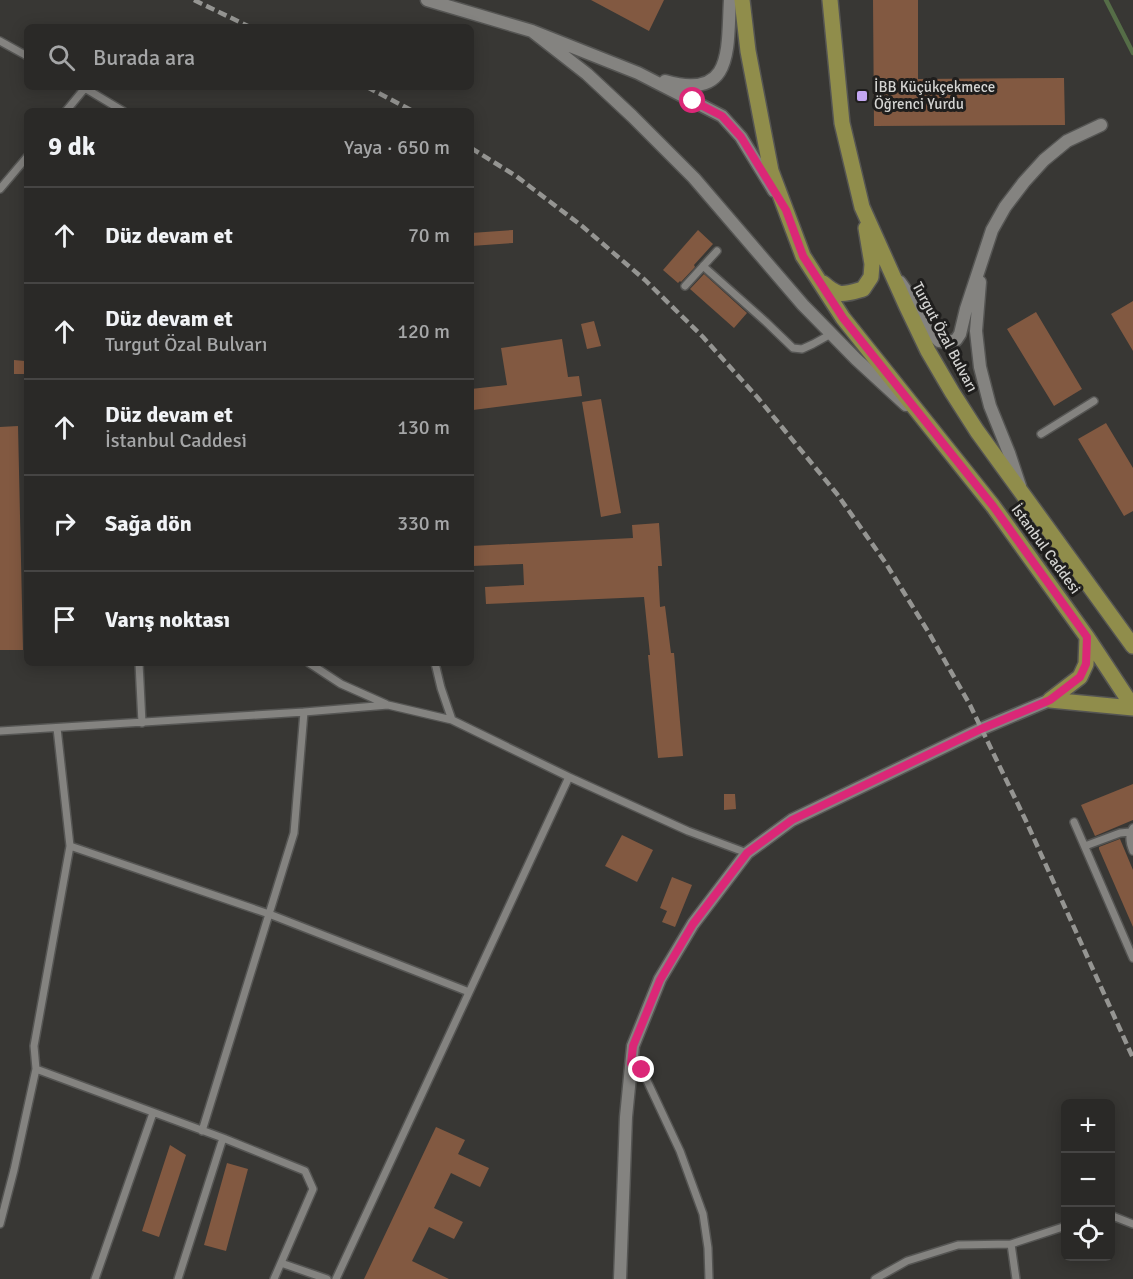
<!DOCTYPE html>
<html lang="tr">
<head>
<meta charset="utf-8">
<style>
  body { margin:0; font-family:Signika,sans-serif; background:#32312f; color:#f1f3f6 }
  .controls { position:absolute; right:18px; bottom:18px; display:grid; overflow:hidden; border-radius:9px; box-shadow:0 3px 15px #0003 }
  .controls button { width:54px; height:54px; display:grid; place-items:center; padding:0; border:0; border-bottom:2px solid #464544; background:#2a2927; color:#f1f3f6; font:30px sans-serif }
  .stop { position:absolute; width:18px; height:18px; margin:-14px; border:4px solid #db2777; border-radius:50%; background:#fff }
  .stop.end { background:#db2777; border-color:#fff; box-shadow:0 2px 6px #0008 }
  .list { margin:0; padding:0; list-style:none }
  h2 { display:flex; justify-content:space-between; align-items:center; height:78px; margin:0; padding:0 24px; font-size:26px }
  h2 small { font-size:20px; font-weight:400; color:#a5a6a7 }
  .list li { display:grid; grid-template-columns:39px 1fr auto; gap:18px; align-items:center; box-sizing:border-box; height:96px; padding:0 24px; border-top:2px solid #464544 }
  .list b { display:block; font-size:22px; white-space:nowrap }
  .list p { margin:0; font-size:20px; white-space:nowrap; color:#a5a6a7 }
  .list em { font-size:20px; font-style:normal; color:#a5a6a7 }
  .icon { flex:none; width:33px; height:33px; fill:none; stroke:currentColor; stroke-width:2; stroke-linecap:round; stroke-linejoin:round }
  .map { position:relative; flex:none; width:1133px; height:1279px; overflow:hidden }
  .search { position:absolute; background:#2a2927; box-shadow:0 3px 15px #0003; left:24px; top:24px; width:450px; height:66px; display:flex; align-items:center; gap:15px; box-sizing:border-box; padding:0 21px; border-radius:9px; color:#a5a6a7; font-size:22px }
  .panel { position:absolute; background:#2a2927; box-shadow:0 3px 15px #0003; left:24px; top:108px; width:450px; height:558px; border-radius:9px }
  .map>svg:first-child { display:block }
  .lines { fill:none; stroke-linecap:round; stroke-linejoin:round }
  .stream { stroke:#556d47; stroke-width:4.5 }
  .building { fill:#825941 }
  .service-casing { stroke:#555553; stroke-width:10 }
  .minor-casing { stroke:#555553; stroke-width:15 }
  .tertiary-casing { stroke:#555553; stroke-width:15 }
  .primary-casing { stroke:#555553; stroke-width:18 }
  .service { stroke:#848380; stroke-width:7 }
  .minor { stroke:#848380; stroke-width:12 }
  .tertiary { stroke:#848380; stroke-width:12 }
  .primary { stroke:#908d4b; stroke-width:15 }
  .rail { stroke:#959592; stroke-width:4.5; stroke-dasharray:9 4.5; stroke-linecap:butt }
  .route { stroke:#db2777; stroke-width:8 }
  .poi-dot { fill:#c3a7f2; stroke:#1f1e1d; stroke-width:2 }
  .labels { text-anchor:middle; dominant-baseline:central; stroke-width:6; stroke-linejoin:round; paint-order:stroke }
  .poi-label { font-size:15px; fill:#d4d4d2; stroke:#1f1e1d; text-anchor:start }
  .street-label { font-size:15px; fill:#d4d4d2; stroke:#1f1e1d }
</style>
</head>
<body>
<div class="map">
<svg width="1133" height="1279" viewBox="0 0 1133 1279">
  <rect width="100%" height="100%" fill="#383734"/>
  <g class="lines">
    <!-- stream -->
    <path class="stream" d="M 1106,0 L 1133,53"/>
  </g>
  <!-- building -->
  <path class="building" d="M 591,0 L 664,0 L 649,31 Z
    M 873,0 L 918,0 L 918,79 L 1064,78 L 1065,125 L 874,126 Z
    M 513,230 L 513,243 L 471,246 L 471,233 Z
    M 698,230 L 713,244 L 694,265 L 695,267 L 681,282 L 680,281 L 678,283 L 663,270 Z
    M 704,274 L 747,313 L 734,328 L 690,289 Z
    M 1133,301 L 1133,351 L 1111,314 Z
    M 1036,312 L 1082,389 L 1054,406 L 1007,329 Z
    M 594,321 L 601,346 L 587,349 L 581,324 Z
    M 562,339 L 568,377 L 579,376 L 582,396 L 473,410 L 471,389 L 507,385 L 501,348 Z
    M 14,360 L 25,361 L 24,374 L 14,374 Z
    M 601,399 L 621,513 L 601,517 L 582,402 Z
    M 1106,423 L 1133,468 L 1133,511 L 1124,516 L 1078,439 Z
    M 18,426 L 23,650 L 0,650 L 0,427 Z
    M 659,523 L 662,566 L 658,566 L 660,607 L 665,606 L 671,653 L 674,653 L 683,756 L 658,758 L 648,655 L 650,655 L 644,597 L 486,604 L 485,587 L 524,585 L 523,564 L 471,566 L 471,546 L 633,538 L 632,525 Z
    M 1133,784 L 1133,820 L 1095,836 L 1081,805 Z
    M 724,794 L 735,794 L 736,809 L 724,810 Z
    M 622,835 L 653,850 L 637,882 L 605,866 Z
    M 1120,839 L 1133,870 L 1133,927 L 1099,849 L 1099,847 Z
    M 672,877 L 692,885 L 675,927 L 662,922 L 667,911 L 660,908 Z
    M 436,1127 L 465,1140 L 458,1154 L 489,1168 L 480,1187 L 451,1173 L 434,1208 L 463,1222 L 454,1239 L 429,1227 L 412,1261 L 449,1279 L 364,1279 Z
    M 170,1145 L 186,1155 L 159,1237 L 142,1231 Z
    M 227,1163 L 248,1169 L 226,1251 L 204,1245 Z"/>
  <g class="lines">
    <defs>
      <path id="service" d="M 0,41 L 27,56
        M 83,87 L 123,111
        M 66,111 L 85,88
        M 0,189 L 27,157
        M 703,266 L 766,322 L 793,348 L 802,349 L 813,344 L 831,334
        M 685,286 L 717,251
        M 1041,434 L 1094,401
        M 139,663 L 142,723
        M 309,663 L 341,684 L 386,704
        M 435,663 L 441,688 L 452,720
        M 57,728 L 70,846 L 34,1046 L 36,1069 L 223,1138 L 305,1171 L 313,1189 L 274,1279
        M 0,731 L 304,712 L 388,705 L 452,720 L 569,777 L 688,831 L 747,853
        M 1074,822 L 1133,958
        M 1133,828 C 1128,835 1130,844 1133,851
        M 70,846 L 269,914 L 469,992
        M 1085,846 L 1120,833 L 1130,832
        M 631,1064 L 642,1070 L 680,1151 L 703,1214 L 708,1248 L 709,1279
        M 202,1131 L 294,833 L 304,712
        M 1110,1215 L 1133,1224
        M 0,1224 L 14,1170 L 36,1069
        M 1011,1244 L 1016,1279
        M 281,1263 L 327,1279
        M 95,1279 L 153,1113
        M 178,1279 L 223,1138
        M 336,1279 L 569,777
        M 875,1279 L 907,1261 L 958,1245 L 1011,1244 L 1066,1226"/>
      <path id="minor" d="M 900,282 L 917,306 L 932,334 L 939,341 L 948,342 L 956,340 L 960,334 L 966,309 L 992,230 L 1005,207 L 1024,182 L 1044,160 L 1067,141 L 1101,125
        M 980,282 L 976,331 L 980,367 L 990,406 L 1009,453 L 1020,486
        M 620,1279 L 626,1117 L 633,1046 L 660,979 L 693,924 L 747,853 L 792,820 L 981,729 L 1050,700"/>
      <path id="tertiary" d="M 427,0 L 532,31 L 638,73 L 722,116 L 741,137 L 774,191
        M 532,31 L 587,74 L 632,116 L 694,178 L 803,305 L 856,359 L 906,405
        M 665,81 C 734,101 727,49 730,0"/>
      <path id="primary" d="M 742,0 L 748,51 L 771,171 L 803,256 L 843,318 L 993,506 L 1087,637 L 1133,707
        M 830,0 L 842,123 L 862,207 L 906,305 L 928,351 L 952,392 L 977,431 L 1133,646
        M 823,283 C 839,297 842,295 863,289 L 871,277 L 872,264 L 866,228
        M 1050,700 L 1133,708
        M 1050,700 L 1080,677 L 1086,664 L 1087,637"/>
    </defs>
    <!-- service casing -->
    <use href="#service" class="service-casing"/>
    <!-- minor casing -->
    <use href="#minor" class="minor-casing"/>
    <!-- tertiary casing -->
    <use href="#tertiary" class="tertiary-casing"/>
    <!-- primary casing -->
    <use href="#primary" class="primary-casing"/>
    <!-- service -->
    <use href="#service" class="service"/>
    <!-- minor -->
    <use href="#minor" class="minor"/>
    <!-- tertiary -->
    <use href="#tertiary" class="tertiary"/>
    <!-- primary -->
    <use href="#primary" class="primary"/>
    <!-- rail -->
    <path class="rail" d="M 194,0 L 250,27
      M 367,87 L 413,111
      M 471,148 L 516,176 L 582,226 L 645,280 L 703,337 L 758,398 L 837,494 L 885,562 L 929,633 L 970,705 L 1026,821 L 1133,1058"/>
  </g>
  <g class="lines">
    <!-- route -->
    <path class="route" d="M 642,1070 L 631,1064 L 633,1046 L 660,980 L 693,924 L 747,853 L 792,820 L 981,729 L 1050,700 L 1080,677 L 1086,664 L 1087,637 L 993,506 L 843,318 L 803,256 L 786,210 L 741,137 L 722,116 L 693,101"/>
  </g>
  <!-- markers -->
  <rect class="poi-dot" x="856" y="90" width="12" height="12" rx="3"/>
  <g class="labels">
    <!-- poi labels -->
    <g class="poi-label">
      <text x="874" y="87">İBB Küçükçekmece<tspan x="874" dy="17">Öğrenci Yurdu</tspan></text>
    </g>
    <!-- street labels -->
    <g class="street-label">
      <text transform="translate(945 337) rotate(62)">Turgut Özal Bulvarı</text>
      <text transform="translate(1046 549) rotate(54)">İstanbul Caddesi</text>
    </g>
  </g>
</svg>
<div class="controls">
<button>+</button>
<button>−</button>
<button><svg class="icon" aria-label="locate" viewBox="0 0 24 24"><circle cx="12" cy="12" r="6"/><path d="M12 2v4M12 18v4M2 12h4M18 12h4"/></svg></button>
</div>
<div class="stop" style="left:693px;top:101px"></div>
<div class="stop end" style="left:642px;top:1070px"></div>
<div class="search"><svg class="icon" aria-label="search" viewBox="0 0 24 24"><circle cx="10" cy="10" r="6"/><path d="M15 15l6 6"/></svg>Burada ara</div>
<section class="panel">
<h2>9 dk<small>Yaya · 650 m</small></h2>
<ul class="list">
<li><svg class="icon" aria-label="ahead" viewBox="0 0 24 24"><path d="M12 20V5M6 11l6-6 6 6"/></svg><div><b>Düz devam et</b></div><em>70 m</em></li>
<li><svg class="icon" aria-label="ahead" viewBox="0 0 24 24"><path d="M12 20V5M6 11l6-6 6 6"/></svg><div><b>Düz devam et</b><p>Turgut Özal Bulvarı</p></div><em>120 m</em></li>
<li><svg class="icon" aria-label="ahead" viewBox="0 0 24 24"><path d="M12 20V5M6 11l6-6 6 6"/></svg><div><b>Düz devam et</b><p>İstanbul Caddesi</p></div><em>130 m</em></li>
<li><svg class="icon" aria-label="right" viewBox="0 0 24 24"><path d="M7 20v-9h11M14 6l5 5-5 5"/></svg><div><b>Sağa dön</b></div><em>330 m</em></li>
<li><svg class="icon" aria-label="arrive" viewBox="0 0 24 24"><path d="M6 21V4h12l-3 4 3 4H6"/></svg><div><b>Varış noktası</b></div></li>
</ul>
</section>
</div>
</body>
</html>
